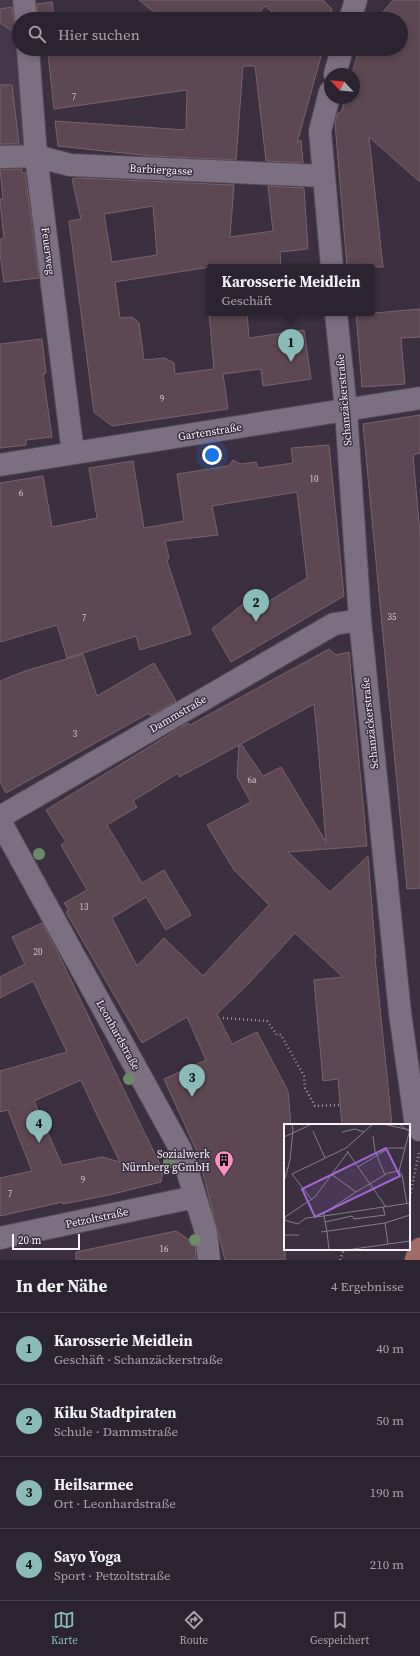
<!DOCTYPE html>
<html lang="de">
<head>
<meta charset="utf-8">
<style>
  body { margin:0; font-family:"Source Serif 4",serif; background:#342b38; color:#f1f3f6 }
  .compass { position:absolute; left:324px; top:68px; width:36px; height:36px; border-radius:50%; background:#2c2330; box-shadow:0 2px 6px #0003; rotate:296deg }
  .scale { position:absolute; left:12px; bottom:10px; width:68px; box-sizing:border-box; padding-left:4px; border:2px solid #f9f2fd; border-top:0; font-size:11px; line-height:14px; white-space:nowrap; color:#f9f2fd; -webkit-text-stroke:3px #3b2f40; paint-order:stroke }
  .you { position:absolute; left:212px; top:455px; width:14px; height:14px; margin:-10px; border:3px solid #fff; border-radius:50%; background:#1a73e8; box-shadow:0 0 0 6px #1a73e833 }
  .badge { display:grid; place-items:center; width:26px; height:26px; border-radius:50%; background:#8bbbb9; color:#111; font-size:13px; font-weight:700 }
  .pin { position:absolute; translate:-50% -33px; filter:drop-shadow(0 1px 2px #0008) }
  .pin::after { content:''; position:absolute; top:21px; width:14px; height:12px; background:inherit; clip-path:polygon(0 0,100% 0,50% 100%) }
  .popup { position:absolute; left:207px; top:264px; width:168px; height:52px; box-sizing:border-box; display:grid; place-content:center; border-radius:4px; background:#2c2330; filter:drop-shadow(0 1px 3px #0005); font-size:13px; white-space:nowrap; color:#a6a4ab }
  .popup b { font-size:15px; color:#f1f3f6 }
  .popup::after { content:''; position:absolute; left:50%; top:100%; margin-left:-8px; border:8px solid transparent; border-top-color:#2c2330 }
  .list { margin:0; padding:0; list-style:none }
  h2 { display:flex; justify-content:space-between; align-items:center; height:52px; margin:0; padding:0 16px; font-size:17px }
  h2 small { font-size:13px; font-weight:400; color:#a6a4ab }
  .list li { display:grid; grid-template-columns:26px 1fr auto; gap:12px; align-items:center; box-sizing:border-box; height:72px; padding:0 16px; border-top:1px solid #48404c }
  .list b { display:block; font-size:15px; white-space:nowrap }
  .list p { margin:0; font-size:13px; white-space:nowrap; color:#a6a4ab }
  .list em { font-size:13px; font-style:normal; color:#a6a4ab }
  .icon { flex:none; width:22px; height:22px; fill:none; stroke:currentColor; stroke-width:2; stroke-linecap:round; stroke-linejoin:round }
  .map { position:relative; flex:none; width:420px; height:1260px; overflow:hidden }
  .search { position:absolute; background:#2c2330; box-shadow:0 2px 6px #0003; left:12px; right:12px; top:12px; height:44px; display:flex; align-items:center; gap:10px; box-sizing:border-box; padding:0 14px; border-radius:22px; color:#a6a4ab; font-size:15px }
  .sheet { height:340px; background:#2c2330 }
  nav { display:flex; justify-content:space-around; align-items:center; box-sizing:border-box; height:56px; border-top:1px solid #48404c; background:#2c2330; font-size:11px; color:#a6a4ab }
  nav a { display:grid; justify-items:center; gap:2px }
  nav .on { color:#8bbbb9 }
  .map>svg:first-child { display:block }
  .built { fill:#46374d }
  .building { fill:#5d4752; stroke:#79626e; fill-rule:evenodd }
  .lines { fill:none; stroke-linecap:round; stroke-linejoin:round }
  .minor-casing { stroke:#564c5a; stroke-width:24 }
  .major-casing { stroke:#564c5a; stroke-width:24 }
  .path { stroke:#9f96a4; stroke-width:2.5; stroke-dasharray:1 3; stroke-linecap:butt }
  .minor { stroke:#7d6f82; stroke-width:22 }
  .major { stroke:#a26b65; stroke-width:22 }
  .tree { fill:#6c8a69 }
  .labels { text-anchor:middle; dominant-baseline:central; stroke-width:3; stroke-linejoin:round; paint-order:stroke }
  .number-label { font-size:9px; fill:#d2c7d2 }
  .street-label { font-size:11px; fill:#f9f2fd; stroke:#3b2f40 }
  .poi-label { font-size:11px; fill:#f9f2fd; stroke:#3b2f40; text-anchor:end }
  .inset-road { fill:none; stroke:#877d8c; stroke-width:1 }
  .view { fill:#a167d2; fill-opacity:0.15; stroke:#a167d2; stroke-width:2 }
  .inset-edge { fill:none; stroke:#f9f2fd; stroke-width:2 }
</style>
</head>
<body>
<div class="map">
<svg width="420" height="1260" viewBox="0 0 420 1260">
  <rect width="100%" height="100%" fill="#3b2f40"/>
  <!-- built -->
  <path class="built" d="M 0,0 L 19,0 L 19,49 L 28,151 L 0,157 Z"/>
  <!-- building -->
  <path class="building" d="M 139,0 L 323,0 L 332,9 L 330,19 L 281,19 L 265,6 L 253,19 L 162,19 Z
    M 393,0 L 420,0 L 420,182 L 369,137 L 383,267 L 347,267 L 335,123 L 337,114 L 342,111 L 345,98 L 354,98 L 354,74 L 352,74 L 359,49 L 401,49 L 401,19 L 377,19 Z
    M 52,2 L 54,17 L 107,13 L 107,19 L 38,19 L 37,4 Z
    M 12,7 L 14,21 L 16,26 L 19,29 L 19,35 L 0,23 L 0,9 Z
    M 41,49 L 323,49 L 297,143 L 301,140 L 303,163 L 266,161 L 255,66 L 243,66 L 236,160 L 151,156 L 58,146 L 55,121 L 186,130 L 187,90 L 54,109 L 48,54 Z
    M 0,85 L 12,85 L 19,144 L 0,144 Z
    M 0,169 L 22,169 L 22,173 L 25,172 L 39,278 L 4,282 L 0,253 L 0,239 L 4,238 L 0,202 L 0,199 L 3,199 Z
    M 78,178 L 234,185 L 230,237 L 273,231 L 268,186 L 304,188 L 308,249 L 280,252 L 281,267 L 210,267 L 115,282 L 120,318 L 132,317 L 139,323 L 144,360 L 165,358 L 174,363 L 175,374 L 214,369 L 209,313 L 247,313 L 249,338 L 304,330 L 311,379 L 263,386 L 261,369 L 223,374 L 228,409 L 112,426 L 94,412 L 69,221 L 81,219 L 72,179 ZM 153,206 L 157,255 L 112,262 L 104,214 Z
    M 420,309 L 420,337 L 401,338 L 405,384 L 362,387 L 356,313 L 374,313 Z
    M 42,339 L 46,373 L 43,374 L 52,437 L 26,440 L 26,445 L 0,448 L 0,344 Z
    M 420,415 L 420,453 L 413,455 L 420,533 L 420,888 L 407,889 L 363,424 Z
    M 329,445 L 344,596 L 231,662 L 212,629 L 253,596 L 261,606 L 307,578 L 297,492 L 212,506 L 218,535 L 165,541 L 169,558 L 167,561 L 191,634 L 140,650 L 136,636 L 67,658 L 57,625 L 0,642 L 0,483 L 43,476 L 52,527 L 97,518 L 89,468 L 133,461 L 144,528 L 184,521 L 177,474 L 228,466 L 233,460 L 240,464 L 256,462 L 258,468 L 293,463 L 291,448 Z
    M 329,649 L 336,655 L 349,652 L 367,846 L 288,852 L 330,892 L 368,856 L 376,958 L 375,958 L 392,1125 L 342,1125 L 338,1079 L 323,1081 L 314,980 L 343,977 L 295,933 L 249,983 L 217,1014 L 232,1044 L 257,1032 L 288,1091 L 291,1125 L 285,1125 L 285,1260 L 225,1260 L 198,1154 L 164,1079 L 206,1060 L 187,1017 L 142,1043 L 66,912 L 69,910 L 64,903 L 87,890 L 61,845 L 66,842 L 46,810 L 188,723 L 190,725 ZM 314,704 L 317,734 L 326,842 L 281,767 L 263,776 L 241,744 ZM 239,745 L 237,777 L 251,802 L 207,825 L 234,870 L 269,905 L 203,976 L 164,938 L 137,966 L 112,918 L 146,897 L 166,930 L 191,915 L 164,870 L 142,883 L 107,825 L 137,807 L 133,801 L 178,773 L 179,777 Z
    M 83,654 L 97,696 L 154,663 L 176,701 L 150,716 L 149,713 L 6,793 L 0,782 L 0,681 L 25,671 Z
    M 42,923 L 56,949 L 163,1171 L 161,1182 L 109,1195 L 63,1204 L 63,1202 L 0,1216 L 0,1178 L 32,1171 L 8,1110 L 0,1112 L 0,1071 L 67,1052 L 33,981 L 0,998 L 0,977 L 25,964 L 12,937 ZM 81,1080 L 97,1115 L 120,1162 L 102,1157 L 62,1165 L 34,1101 Z
    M 176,1231 L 195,1244 L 196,1260 L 76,1260 L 76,1252 Z"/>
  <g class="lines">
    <defs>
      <path id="minor" d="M 24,0 L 26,19
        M 350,19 L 356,0
        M 28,49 L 36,156 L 73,453
        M 335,74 L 342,49
        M 330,92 L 320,131 L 332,267
        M 0,157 L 36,156 L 70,165 L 323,176
        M 336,313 L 346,410 L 360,620 L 400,1013 L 416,1126 L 420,1130
        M 0,465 L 420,398
        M 0,817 L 334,624 L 360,620
        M 0,821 L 181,1150 L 206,1232 L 209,1260
        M 0,1238 L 195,1197"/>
      <path id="major" d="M 416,1260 L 420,1249"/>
    </defs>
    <!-- minor casing -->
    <use href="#minor" class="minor-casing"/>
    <!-- major casing -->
    <use href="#major" class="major-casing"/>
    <!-- path -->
    <path class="path" d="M 223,1018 L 267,1021 L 277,1035 L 281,1035 L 304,1076 L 305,1088 L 315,1106 L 340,1105
      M 409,1196 L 410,1196 L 419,1152
      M 340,1260 L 344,1249"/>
    <!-- minor -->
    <use href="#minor" class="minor"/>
    <!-- major -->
    <use href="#major" class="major"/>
  </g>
  <!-- trees -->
  <g class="tree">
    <circle cx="39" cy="854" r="6"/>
    <circle cx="129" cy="1079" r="6"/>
    <circle cx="169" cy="1162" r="6"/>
    <circle cx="195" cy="1240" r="6"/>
  </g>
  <!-- icons -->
  <defs>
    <symbol id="building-pin" viewBox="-11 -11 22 30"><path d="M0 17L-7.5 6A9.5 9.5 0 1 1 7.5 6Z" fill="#fd8fc1" stroke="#3b2f40"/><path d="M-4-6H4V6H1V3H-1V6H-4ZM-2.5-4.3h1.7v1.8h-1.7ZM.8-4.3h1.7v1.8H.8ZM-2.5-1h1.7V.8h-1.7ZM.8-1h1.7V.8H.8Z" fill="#111"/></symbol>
  </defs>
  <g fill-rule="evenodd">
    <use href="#building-pin" x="213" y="1149" width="22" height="30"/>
  </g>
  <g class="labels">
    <!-- number labels -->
    <g class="number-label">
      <text x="74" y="97">7</text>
      <text x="162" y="399">9</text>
      <text x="314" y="479">10</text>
      <text x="21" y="493">6</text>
      <text x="392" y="617">35</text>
      <text x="84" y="618">7</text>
      <text x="75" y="734">3</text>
      <text x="252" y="780">6a</text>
      <text x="84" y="907">13</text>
      <text x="38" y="952">20</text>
      <text x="83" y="1180">9</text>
      <text x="10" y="1194">7</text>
      <text x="164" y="1249">16</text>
    </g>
    <!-- street labels -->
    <g class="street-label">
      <text transform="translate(161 170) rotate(3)">Barbiergasse</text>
      <text transform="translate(48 251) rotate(83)">Feuerweg</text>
      <text transform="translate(344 400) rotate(-95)">Schanzäckerstraße</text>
      <text transform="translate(210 432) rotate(-9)">Gartenstraße</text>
      <text transform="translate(178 714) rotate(-30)">Dammstraße</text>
      <text transform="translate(370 723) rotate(-96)">Schanzäckerstraße</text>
      <text transform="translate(118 1035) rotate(61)">Leonhardstraße</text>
      <text transform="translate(97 1218) rotate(-12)">Petzoltstraße</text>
    </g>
    <!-- poi labels -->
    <g class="poi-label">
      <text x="210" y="1154">Sozialwerk<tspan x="210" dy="13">Nürnberg gGmbH</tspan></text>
    </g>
  </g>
  <!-- overview -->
  <g transform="translate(284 1124)">
    <rect width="126" height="126" fill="#3b2f40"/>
    <path class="inset-road" d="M 99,0 L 126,6M 115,0 L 126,8M 29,7 L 41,34M 58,8 L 71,5 L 80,8M 89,12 L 91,27 L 101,51M 0,13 L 28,0M 63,27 L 102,83M 74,43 L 105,24 L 120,24M 115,47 L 125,9M 115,47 L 118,51 L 123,80M 8,50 L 62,24 L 89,0M 8,50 L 28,76M 47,50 L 72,68M 0,58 L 6,36 L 9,6 L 8,0M 40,92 L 40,89 L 72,68 L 104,49 L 115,47M 40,92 L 126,79M 0,96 L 14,100 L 22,94 L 40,92 L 43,108M 1,96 L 1,93 L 31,73 L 64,28M 41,98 L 68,92 L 70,95 L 101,91 L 99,83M 101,99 L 104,120M 37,108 L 101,99 L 126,91M 43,108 L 45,126M 0,111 L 15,111M 62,126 L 126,117"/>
    <path class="view" d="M 102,24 L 116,52 L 31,93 L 18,65 Z"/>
    <rect width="126" height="126" class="inset-edge"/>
  </g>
</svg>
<svg class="compass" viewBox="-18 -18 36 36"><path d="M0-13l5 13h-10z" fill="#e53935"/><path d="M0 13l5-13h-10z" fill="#a6a4ab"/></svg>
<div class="scale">20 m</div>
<div class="you"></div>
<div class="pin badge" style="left:291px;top:362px">1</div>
<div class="popup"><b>Karosserie Meidlein</b>Geschäft</div>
<div class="pin badge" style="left:256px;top:622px">2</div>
<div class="pin badge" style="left:192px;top:1097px">3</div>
<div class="pin badge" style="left:39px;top:1143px">4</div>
<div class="search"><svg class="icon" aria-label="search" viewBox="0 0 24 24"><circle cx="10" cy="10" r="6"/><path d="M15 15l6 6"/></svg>Hier suchen</div>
</div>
<section class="sheet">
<h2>In der Nähe<small>4 Ergebnisse</small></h2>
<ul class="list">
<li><span class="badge">1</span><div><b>Karosserie Meidlein</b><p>Geschäft · Schanzäckerstraße</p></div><em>40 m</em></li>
<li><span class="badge">2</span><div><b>Kiku Stadtpiraten</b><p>Schule · Dammstraße</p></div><em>50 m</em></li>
<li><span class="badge">3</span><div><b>Heilsarmee</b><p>Ort · Leonhardstraße</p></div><em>190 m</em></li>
<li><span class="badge">4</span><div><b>Sayo Yoga</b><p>Sport · Petzoltstraße</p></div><em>210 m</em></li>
</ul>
</section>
<nav>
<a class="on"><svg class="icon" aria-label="map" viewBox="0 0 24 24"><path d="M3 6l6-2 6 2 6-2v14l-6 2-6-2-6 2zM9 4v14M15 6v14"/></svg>Karte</a>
<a><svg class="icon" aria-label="directions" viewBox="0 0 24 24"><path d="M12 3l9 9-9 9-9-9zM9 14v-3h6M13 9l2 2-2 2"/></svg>Route</a>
<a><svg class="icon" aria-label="saved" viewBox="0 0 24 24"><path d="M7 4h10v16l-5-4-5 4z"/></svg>Gespeichert</a>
</nav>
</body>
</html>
